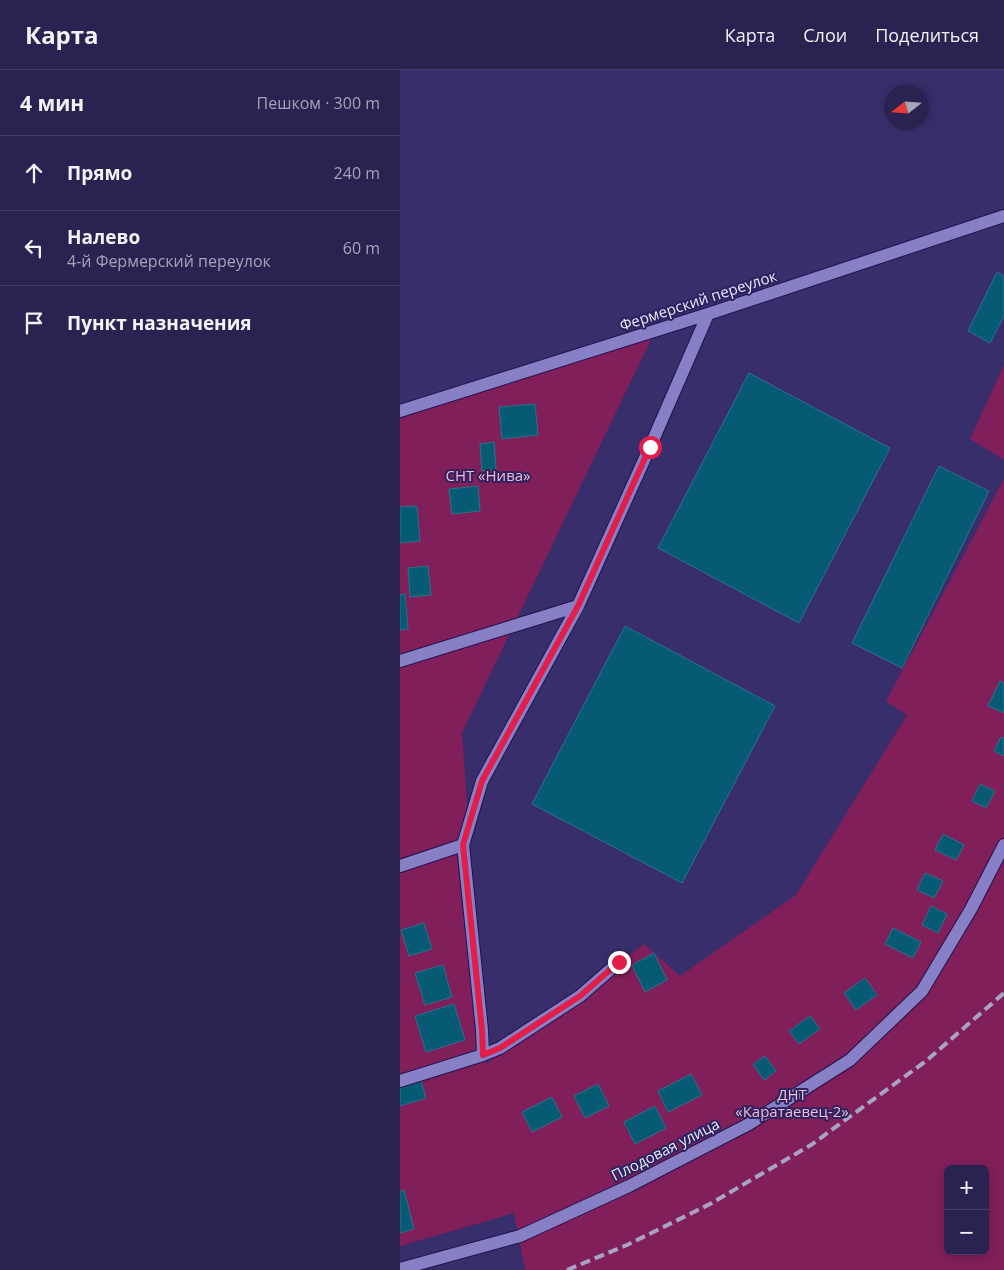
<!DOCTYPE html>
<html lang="ru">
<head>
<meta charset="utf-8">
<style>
  body { margin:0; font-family:"Open Sans",sans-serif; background:#322a57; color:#f1f3f6 }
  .controls { position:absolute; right:15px; bottom:15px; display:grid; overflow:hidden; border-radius:8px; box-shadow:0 2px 8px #0003 }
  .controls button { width:45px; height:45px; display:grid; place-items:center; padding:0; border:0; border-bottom:1px solid #463f67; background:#2a2250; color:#f1f3f6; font:25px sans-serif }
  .compass { position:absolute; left:484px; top:15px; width:45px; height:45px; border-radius:50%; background:#2a2250; box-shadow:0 2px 8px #0003; rotate:253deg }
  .stop { position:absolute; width:15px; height:15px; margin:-11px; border:4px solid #e11d48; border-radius:50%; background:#fff }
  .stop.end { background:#e11d48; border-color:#fff; box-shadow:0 1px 5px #0008 }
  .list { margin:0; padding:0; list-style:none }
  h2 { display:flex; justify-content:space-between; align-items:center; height:65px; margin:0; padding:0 20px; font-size:21px }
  h2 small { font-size:16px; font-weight:400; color:#a5a4b7 }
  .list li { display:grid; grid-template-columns:32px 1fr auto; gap:15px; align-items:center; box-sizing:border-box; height:75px; padding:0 20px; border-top:1px solid #463f67 }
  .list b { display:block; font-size:19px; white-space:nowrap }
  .list p { margin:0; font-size:16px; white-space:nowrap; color:#a5a4b7 }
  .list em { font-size:16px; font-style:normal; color:#a5a4b7 }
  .icon { flex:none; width:28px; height:28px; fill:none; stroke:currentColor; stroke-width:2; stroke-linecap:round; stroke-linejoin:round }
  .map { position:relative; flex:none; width:604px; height:1200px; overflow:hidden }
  header { display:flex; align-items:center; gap:30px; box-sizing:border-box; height:70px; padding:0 25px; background:#2a2250; border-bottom:1px solid #463f67 }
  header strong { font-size:24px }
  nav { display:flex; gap:28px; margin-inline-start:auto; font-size:18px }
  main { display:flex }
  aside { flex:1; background:#2a2250 }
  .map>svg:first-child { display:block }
  .green { fill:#801f5a; fill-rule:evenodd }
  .building { fill:#075a74; stroke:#2a718d }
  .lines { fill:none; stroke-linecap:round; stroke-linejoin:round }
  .street-casing { stroke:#21124e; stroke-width:14 }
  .street { stroke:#8780c6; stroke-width:12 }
  .rail { stroke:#a8a3c8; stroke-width:4; stroke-dasharray:10 5; stroke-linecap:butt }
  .route { stroke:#e11d48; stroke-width:6 }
  .labels { text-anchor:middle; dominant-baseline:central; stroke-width:4; stroke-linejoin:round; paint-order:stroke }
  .street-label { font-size:15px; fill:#e9e8ff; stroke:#2e235f }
  .park-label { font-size:15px; fill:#f5bcd8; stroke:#2e235f }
</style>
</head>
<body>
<header>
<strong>Карта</strong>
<nav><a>Карта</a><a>Слои</a><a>Поделиться</a></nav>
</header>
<main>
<aside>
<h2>4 мин<small>Пешком · 300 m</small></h2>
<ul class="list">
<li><svg class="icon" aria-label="ahead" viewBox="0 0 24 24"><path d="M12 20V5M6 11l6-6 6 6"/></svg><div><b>Прямо</b></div><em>240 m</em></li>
<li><svg class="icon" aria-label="left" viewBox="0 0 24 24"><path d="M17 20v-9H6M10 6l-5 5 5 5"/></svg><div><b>Налево</b><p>4-й Фермерский переулок</p></div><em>60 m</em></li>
<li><svg class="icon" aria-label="arrive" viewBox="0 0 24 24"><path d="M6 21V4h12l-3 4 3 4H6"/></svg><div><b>Пункт назначения</b></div></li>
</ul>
</aside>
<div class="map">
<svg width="604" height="1200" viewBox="0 0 604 1200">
  <rect width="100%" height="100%" fill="#382e6b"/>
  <!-- green -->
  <path class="green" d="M 256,259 L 62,663 L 86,994 L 244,874 L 280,906 L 396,825 L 507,645 L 486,631 L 604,409 L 604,1200 L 125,1200 L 114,1143 L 0,1176 L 0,341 ZM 548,1099 L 585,1099 L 585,1181 L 548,1181 Z
    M 604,295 L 604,390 L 570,369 Z"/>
  <!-- building -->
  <path class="building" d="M 597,202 L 604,206 L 604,246 L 590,273 L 568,261 Z
    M 349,303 L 490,378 L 399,553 L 258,478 Z
    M 135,334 L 138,365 L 102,369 L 99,337 Z
    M 94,372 L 96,399 L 82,401 L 80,374 Z
    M 539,396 L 589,421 L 502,598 L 452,573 Z
    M 78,416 L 80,441 L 52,444 L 49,419 Z
    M 17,436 L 20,471 L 0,473 L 0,437 Z
    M 28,496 L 31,525 L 10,527 L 8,498 Z
    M 5,524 L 8,559 L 0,560 L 0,525 Z
    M 225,556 L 375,636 L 282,813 L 132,734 Z
    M 600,611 L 604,613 L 604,643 L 588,636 Z
    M 601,667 L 604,668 L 604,686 L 594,681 Z
    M 580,714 L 595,721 L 586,738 L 572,731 Z
    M 543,764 L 564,775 L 556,790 L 535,780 Z
    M 525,803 L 543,811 L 534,828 L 517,820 Z
    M 531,836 L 547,844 L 538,863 L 522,855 Z
    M 24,853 L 32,879 L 9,886 L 1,860 Z
    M 493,858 L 521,872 L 513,888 L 485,874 Z
    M 254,883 L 267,910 L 245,922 L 232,895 Z
    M 43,895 L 52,927 L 25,935 L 15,903 Z
    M 465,908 L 477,925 L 456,940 L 444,923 Z
    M 54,934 L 65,970 L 26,982 L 15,946 Z
    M 410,946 L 420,959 L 399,974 L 389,961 Z
    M 365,986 L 376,1001 L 364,1010 L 353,994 Z
    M 291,1004 L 302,1025 L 268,1042 L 258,1021 Z
    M 21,1011 L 26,1028 L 0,1036 L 0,1018 Z
    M 198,1014 L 209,1036 L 185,1048 L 174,1026 Z
    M 152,1027 L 162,1047 L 132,1062 L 122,1042 Z
    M 255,1036 L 266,1058 L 235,1074 L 224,1052 Z
    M 4,1120 L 14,1159 L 0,1163 L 0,1122 Z"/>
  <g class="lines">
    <defs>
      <path id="street" d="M 0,341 L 308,244 L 604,146
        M 0,591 L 178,536
        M 0,796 L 63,775
        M 83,985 L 82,960 L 63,775 L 82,711 L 178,536 L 250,377 L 308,244
        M 0,1011 L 83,985 L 100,978 L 180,926 L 219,892
        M 0,1199 L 120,1166 L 229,1116 L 349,1054 L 450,990 L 522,921 L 571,839 L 604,775"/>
    </defs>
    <!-- street casing -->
    <use href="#street" class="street-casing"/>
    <!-- street -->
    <use href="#street" class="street"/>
    <!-- rail -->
    <path class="rail" d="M 167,1200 L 227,1175 L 310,1134 L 411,1075 L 526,991 L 604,923"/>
  </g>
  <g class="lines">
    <!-- route -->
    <path class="route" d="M 219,892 L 180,926 L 100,978 L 83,985 L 82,960 L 63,775 L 82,711 L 178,536 L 250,377"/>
  </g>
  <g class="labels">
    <!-- street labels -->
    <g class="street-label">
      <text transform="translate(298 230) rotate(-18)">Фермерский переулок</text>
      <text transform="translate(265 1079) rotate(-27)">Плодовая улица</text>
    </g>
    <!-- park labels -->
    <g class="park-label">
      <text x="88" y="405">СНТ «Нива»</text>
      <text x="392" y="1024">ДНТ<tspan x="392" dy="17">«Каратаевец-2»</tspan></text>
    </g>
  </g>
</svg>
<div class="controls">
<button>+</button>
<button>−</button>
</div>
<svg class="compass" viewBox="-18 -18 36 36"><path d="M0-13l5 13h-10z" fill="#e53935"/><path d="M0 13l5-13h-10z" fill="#a5a4b7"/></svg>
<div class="stop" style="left:250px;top:377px"></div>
<div class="stop end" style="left:219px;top:892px"></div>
</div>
</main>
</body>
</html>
